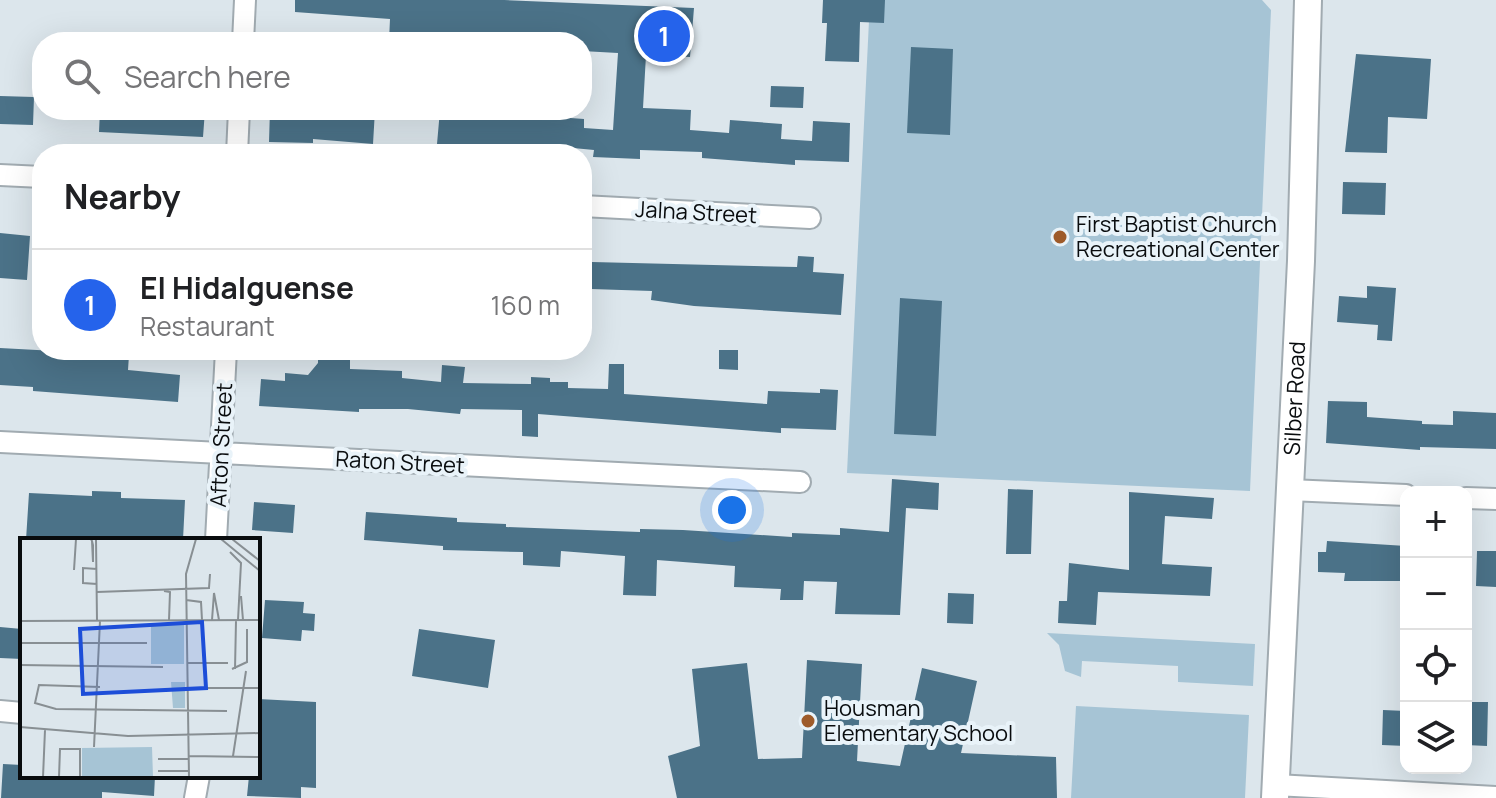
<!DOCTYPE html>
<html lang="en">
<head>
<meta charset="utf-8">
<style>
  body { margin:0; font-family:Manrope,sans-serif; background:#f2f2f2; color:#202124 }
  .controls { position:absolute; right:24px; bottom:24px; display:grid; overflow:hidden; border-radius:16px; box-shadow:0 8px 32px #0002 }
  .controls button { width:72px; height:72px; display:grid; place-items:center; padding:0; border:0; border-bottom:2px solid #e0e0e0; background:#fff; color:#202124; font:40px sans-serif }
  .you { position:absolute; left:732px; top:510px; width:28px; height:28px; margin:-20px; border:6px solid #fff; border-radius:50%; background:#1a73e8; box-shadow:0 0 0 12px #1a73e833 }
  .badge { display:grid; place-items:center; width:52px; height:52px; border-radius:50%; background:#2563eb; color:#fff; font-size:26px; font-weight:700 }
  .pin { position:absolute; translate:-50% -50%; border:4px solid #fff; box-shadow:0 2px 8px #0006 }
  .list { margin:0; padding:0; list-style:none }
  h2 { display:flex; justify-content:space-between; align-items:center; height:104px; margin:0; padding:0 32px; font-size:34px }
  h2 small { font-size:26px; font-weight:400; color:#757577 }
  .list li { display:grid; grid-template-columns:52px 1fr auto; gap:24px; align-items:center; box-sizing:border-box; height:112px; padding:0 32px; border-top:2px solid #e0e0e0 }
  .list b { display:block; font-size:30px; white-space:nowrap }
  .list p { margin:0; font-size:26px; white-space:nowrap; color:#757577 }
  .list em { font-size:26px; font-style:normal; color:#757577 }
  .icon { flex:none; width:44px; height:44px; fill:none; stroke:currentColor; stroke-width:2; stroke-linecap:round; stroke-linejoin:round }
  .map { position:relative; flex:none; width:1496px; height:798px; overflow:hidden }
  .search { position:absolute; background:#fff; box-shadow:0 8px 32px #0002; left:32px; top:32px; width:560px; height:88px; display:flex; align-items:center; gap:20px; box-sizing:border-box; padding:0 28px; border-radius:32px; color:#757577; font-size:30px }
  .panel { position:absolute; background:#fff; box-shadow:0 8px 32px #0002; left:32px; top:144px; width:560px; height:216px; border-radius:32px }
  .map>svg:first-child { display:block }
  .green { fill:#a6c4d5 }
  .building { fill:#4b7288 }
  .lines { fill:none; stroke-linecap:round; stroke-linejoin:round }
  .minor-casing { stroke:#a1abb1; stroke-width:24 }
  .tertiary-casing { stroke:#a1abb1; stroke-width:30 }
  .minor { stroke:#fff; stroke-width:20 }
  .tertiary { stroke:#fff; stroke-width:26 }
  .poi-dot { fill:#9e5b2a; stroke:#e9f3f9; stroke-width:3 }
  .labels { text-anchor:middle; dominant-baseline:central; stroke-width:8; stroke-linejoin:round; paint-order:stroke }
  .street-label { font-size:22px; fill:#090c0e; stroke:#e9f3f9 }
  .poi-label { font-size:22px; fill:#090c0e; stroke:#e9f3f9; text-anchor:start }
  .inset-road { fill:none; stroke:#888f93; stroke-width:2 }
  .view { fill:#1d4ed8; fill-opacity:0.15; stroke:#1d4ed8; stroke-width:4 }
  .inset-edge { fill:none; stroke:#090c0e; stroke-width:4 }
</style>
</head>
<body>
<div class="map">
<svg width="1496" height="798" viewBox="0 0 1496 798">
  <rect width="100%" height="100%" fill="#dce6ec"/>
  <!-- green -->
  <path class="green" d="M 870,0 L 1262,0 L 1271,10 L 1250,491 L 847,473 Z
    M 1047,633 L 1255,644 L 1253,686 L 1178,682 L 1178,666 L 1082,661 L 1081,677 L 1065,671 L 1059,645 Z
    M 1076,706 L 1249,715 L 1245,798 L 1071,798 Z"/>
  <!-- building -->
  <path class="building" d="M 295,0 L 504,0 L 694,8 L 690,57 L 646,55 L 643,108 L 691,110 L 690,130 L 729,133 L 730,120 L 782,124 L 781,139 L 812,141 L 813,121 L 850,123 L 849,162 L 795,160 L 795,165 L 702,158 L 702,152 L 640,150 L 640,159 L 593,157 L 594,150 L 542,145 L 437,144 L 440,110 L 507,110 L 507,119 L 544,120 L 544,116 L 584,119 L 584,128 L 613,130 L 618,53 L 582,51 L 582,42 L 389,41 L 390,19 L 295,12 Z
    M 823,0 L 885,0 L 884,23 L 860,22 L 859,62 L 825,61 L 827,23 L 822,23 Z
    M 911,47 L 953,49 L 950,135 L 907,133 Z
    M 1356,54 L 1431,59 L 1427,119 L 1388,117 L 1387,153 L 1345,152 Z
    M 771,86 L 804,87 L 803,108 L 770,107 Z
    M 0,96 L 34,97 L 33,125 L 0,124 Z
    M 100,110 L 205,110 L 203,137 L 99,132 Z
    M 270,110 L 328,116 L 328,110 L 375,110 L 373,144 L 313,139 L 313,143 L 269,142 Z
    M 1343,182 L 1386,183 L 1385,215 L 1342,214 Z
    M 0,233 L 30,236 L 27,280 L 0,278 Z
    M 798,256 L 814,257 L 813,272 L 844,274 L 841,315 L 694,306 L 651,300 L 652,291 L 591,289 L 592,262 L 797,267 Z
    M 1367,286 L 1396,288 L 1392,341 L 1377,340 L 1378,325 L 1337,322 L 1339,296 L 1367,298 Z
    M 900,298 L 942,301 L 936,436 L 894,434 Z
    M 0,348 L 129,355 L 128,370 L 180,375 L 178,402 L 33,391 L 33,387 L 0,385 Z
    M 719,350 L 738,350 L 738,370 L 719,369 Z
    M 318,351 L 350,352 L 350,369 L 402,371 L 402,378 L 441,382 L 442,365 L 465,367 L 463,383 L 531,384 L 531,377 L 550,378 L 550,382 L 568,382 L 568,388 L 608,389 L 609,364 L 624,364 L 624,394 L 767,404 L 768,391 L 820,393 L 820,389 L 838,390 L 836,430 L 781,428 L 781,433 L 538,414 L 538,437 L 522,436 L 522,410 L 461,409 L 460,414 L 408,409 L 359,409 L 359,412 L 259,406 L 261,379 L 285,381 L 285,373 L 308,375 L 318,363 Z
    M 1328,401 L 1367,402 L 1367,417 L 1422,421 L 1422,424 L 1453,425 L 1453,411 L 1496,413 L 1496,449 L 1420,447 L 1420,450 L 1326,443 Z
    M 892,479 L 939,483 L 938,510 L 906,508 L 900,615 L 835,614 L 837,582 L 804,581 L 803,600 L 780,600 L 781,589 L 734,587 L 735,566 L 657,560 L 656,596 L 623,595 L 625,556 L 561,551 L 560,567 L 523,565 L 523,552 L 443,550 L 443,546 L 364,540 L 366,512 L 457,518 L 457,522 L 506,524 L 506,527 L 640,532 L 640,529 L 683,530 L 792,537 L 792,533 L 840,535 L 840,528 L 889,532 Z
    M 1008,489 L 1033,490 L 1031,554 L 1006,554 Z
    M 92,491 L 121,492 L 121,498 L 185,500 L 183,540 L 120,536 L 120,540 L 26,540 L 29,493 L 92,496 Z
    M 1129,492 L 1214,498 L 1212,519 L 1165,516 L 1162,564 L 1212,567 L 1210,596 L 1098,592 L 1096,625 L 1058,623 L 1059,601 L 1067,601 L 1069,563 L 1129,570 Z
    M 254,502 L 295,505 L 293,533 L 252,530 Z
    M 1327,541 L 1406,546 L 1406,581 L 1344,581 L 1345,573 L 1318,572 L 1318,552 L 1326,552 Z
    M 1477,551 L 1496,551 L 1496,587 L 1476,586 Z
    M 948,593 L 974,594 L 973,624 L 947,623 Z
    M 265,600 L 304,602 L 303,613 L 315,614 L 314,631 L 302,630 L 301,641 L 262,638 Z
    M 0,627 L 22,629 L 22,659 L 0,658 Z
    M 419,629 L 495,640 L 488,688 L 412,676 Z
    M 807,660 L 862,664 L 857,761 L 900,766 L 922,668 L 977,681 L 961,753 L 1056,757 L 1057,798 L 677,798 L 668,756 L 700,746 L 692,669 L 747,663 L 758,759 L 802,758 Z
    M 258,699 L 316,702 L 316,788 L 301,787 L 301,798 L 247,796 L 249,776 L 258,776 Z
    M 1466,702 L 1488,702 L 1487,746 L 1466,745 Z
    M 1383,710 L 1406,711 L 1406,746 L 1382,745 Z
    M 3,764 L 22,765 L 22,776 L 155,776 L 154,796 L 102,792 L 102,798 L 1,798 Z"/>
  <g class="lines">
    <defs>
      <path id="minor" d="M 243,42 L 245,0
        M 237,154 L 239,110
        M 0,175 L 42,177
        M 582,206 L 810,218
        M 0,442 L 800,482
        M 1289,490 L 1406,495
        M 1466,498 L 1496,499
        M 216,540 L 226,350
        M 0,711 L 22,713
        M 1276,785 L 1496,797
        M 195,798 L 199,776"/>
      <g id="tertiary">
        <path id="s1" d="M 1275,798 L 1301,261 L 1308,0"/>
      </g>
    </defs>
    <!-- minor casing -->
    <use href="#minor" class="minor-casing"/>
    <!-- tertiary casing -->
    <use href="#tertiary" class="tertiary-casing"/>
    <!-- minor -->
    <use href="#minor" class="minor"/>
    <!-- tertiary -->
    <use href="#tertiary" class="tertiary"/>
  </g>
  <!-- markers -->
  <g class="poi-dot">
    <circle cx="1060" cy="237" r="8"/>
    <circle cx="808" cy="721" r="8"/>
  </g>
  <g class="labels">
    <!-- street labels -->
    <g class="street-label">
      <text transform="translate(696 212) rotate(3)">Jalna Street</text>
      <text stroke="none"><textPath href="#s1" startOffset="400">Silber Road</textPath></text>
      <text transform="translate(221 445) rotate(-87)">Afton Street</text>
      <text transform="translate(400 462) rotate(3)">Raton Street</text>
    </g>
    <!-- poi labels -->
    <g class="poi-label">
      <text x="1076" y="224">First Baptist Church<tspan x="1076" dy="25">Recreational Center</tspan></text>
      <text x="824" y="708">Housman<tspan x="824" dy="25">Elementary School</tspan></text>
    </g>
  </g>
  <!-- overview -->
  <g transform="translate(20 538)">
    <rect width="240" height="240" fill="#dce6ec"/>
    <path d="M 131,85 L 164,86 L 164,126 L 131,126 ZM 151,144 L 165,144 L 165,170 L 153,170 ZM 132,209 L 133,239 L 62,239 L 62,210 Z" fill="#a6c4d5"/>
    <path class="inset-road" d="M 71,1 L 72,3 L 73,7 L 73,24 L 72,3M 76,1 L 77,83M 201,1 L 240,33M 212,1 L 240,23M 210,14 L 221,25 L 218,82M 54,32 L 56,1M 77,46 L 63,45 L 63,30 L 77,31M 0,50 L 0,92M 144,53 L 150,54 L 149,82M 77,54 L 189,50 L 190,36M 221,58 L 223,82M 166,62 L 181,64 L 182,82M 192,82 L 194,55 L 199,82M 0,83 L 240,82M 0,105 L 127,105M 167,125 L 208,125M 0,127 L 143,129M 212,131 L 227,124 L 227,91M 215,131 L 216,83M 80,149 L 19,147 L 15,165 L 36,171 L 207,173M 168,150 L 240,150M 0,189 L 108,198 L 240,195M 74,209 L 80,83M 168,218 L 240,219M 213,218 L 226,133M 138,221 L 168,221M 138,233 L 168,233M 23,239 L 25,192M 39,239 L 40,211 L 60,211 L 60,239M 169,239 L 166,36 L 176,1"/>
    <path class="view" d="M 182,84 L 186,150 L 63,156 L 60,91 Z"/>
    <rect width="240" height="240" class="inset-edge"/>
  </g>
</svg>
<div class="controls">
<button>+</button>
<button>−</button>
<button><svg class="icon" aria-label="locate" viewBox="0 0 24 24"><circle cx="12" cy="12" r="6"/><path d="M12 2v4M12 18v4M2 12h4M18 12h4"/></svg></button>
<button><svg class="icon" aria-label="layers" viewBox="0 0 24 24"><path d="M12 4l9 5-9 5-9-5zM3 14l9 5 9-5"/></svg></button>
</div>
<div class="you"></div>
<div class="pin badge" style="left:664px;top:36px">1</div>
<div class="search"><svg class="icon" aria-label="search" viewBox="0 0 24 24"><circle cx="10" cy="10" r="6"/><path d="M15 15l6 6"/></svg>Search here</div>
<section class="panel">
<h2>Nearby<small></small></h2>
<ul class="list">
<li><span class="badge">1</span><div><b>El Hidalguense</b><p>Restaurant</p></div><em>160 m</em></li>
</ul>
</section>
</div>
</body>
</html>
